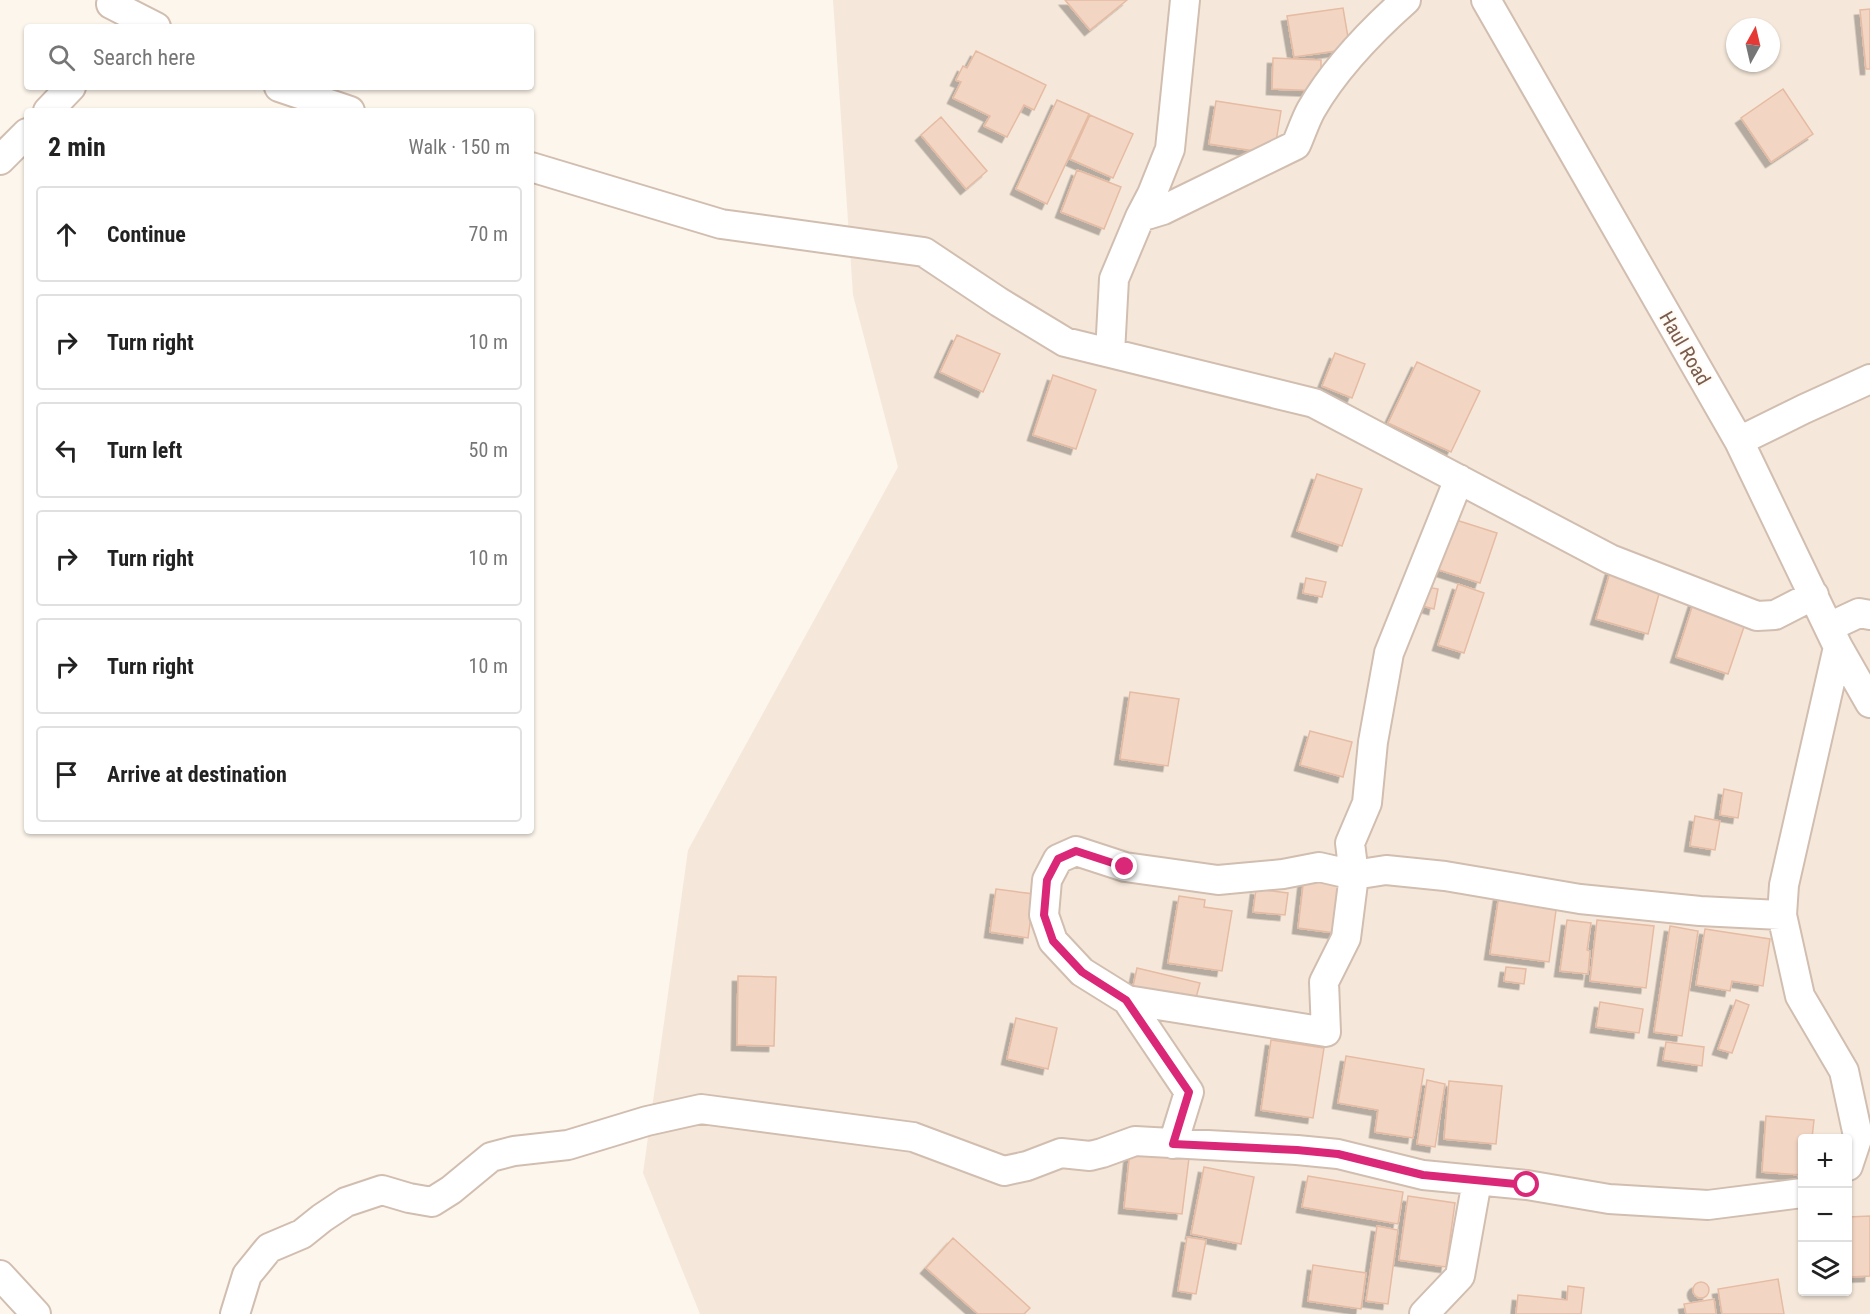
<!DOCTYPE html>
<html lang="en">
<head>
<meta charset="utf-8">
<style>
  body { margin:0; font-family:"Roboto Condensed",sans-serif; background:#f2f2f2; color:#222 }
  .controls { position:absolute; right:18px; bottom:18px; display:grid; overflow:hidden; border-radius:6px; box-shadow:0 2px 4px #0004 }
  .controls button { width:54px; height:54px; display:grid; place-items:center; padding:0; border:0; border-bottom:2px solid #e0e0e0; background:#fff; color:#222; font:30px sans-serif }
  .compass { position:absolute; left:1726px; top:18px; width:54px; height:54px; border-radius:50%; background:#fff; box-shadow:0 2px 4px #0004; rotate:8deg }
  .stop { position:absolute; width:18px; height:18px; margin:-14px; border:4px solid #db2777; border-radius:50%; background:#fff }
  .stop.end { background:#db2777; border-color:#fff; box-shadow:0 2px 6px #0008 }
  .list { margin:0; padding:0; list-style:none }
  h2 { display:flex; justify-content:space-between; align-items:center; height:78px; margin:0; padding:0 24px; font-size:26px }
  h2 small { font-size:20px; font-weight:400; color:#767676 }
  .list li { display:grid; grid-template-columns:39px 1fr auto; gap:18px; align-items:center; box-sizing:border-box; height:96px; margin:0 12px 12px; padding:0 12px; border:2px solid #e0e0e0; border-radius:6px }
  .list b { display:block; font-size:22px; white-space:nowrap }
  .list em { font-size:20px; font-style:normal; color:#767676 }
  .icon { flex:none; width:33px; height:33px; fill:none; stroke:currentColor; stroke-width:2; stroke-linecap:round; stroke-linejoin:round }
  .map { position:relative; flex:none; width:1870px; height:1314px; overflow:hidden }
  .search { position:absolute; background:#fff; box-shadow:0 2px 4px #0004; left:24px; top:24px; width:510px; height:66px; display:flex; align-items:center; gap:15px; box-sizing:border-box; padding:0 21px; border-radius:6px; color:#767676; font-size:22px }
  .panel { position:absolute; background:#fff; box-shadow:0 2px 4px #0004; left:24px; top:108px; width:510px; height:726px; border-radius:6px }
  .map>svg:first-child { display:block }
  .residential { fill:#f5e8da; fill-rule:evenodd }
  .building { fill:#f3d5c3; stroke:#e6bba3; stroke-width:1.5; filter:url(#shadow) }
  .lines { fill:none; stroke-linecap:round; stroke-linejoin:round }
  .minor-casing { stroke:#d1beb0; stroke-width:32 }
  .minor { stroke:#fff; stroke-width:28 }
  .route { stroke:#db2777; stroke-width:8 }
  .labels { text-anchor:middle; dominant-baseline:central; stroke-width:4.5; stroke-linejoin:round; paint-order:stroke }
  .street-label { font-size:20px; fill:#7a5c4d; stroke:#fffaf3 }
</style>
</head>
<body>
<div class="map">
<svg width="1870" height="1314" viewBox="0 0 1870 1314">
  <defs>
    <filter id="shadow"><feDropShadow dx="-5.5" dy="5.5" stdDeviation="0" flood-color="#0004"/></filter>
  </defs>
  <rect width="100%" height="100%" fill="#fdf6ec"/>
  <!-- residential -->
  <path class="residential" d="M 833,0 L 1870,0 L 1870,1314 L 700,1314 L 643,1173 L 688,850 L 898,467 L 853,295 ZM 1735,27 L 1771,27 L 1771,63 L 1735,63 ZM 1802,1138 L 1848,1138 L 1848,1292 L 1802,1292 Z"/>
  <!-- building -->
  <path class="building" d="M 1065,0 L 1127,0 L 1090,30 Z
    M 1343,8 L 1350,49 L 1294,57 L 1287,16 Z
    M 1870,9 L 1870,69 L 1866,69 L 1860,10 Z
    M 976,51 L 1046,85 L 1034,110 L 1024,105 L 1007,137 L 984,126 L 990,116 L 953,98 L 961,82 L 956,80 L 963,66 L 967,68 Z
    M 1273,58 L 1321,60 L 1321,91 L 1272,89 Z
    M 1783,89 L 1813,134 L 1771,162 L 1741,118 Z
    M 1057,100 L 1089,114 L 1047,204 L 1016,189 Z
    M 1216,101 L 1281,111 L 1274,154 L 1209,144 Z
    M 1090,115 L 1133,134 L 1113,178 L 1070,159 Z
    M 941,117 L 987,171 L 966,189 L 921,135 Z
    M 1077,170 L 1121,187 L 1104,229 L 1061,212 Z
    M 957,335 L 1000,354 L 983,392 L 940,372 Z
    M 1335,353 L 1365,364 L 1352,398 L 1322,386 Z
    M 1417,362 L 1480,391 L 1451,452 L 1388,423 Z
    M 1053,375 L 1096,390 L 1076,449 L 1033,435 Z
    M 1317,474 L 1362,489 L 1342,546 L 1297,531 Z
    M 1453,519 L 1497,533 L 1480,583 L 1436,569 Z
    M 1611,569 L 1662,583 L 1648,634 L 1596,619 Z
    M 1306,578 L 1326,582 L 1322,597 L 1303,593 Z
    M 1458,584 L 1484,593 L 1464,653 L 1438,645 Z
    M 1422,586 L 1438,589 L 1434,609 L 1419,605 Z
    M 1694,601 L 1747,618 L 1728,674 L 1676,657 Z
    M 1130,692 L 1179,699 L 1168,766 L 1120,759 Z
    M 1310,731 L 1352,742 L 1343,777 L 1300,765 Z
    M 1724,789 L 1742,793 L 1738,818 L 1720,815 Z
    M 1695,816 L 1720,821 L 1715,850 L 1690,846 Z
    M 1304,877 L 1341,881 L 1335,933 L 1298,928 Z
    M 996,889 L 1034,894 L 1028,938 L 990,932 Z
    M 1256,889 L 1288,893 L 1285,915 L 1253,912 Z
    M 1499,895 L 1557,903 L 1549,962 L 1490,954 Z
    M 1179,896 L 1205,900 L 1204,907 L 1232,911 L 1222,971 L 1168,963 Z
    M 1567,920 L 1591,923 L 1587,950 L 1590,951 L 1588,974 L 1560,971 Z
    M 1597,920 L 1654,926 L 1646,988 L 1590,981 Z
    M 1670,926 L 1698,931 L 1682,1036 L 1654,1032 Z
    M 1705,929 L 1770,939 L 1763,986 L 1732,981 L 1730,991 L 1696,985 Z
    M 1506,967 L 1526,969 L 1524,984 L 1504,981 Z
    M 1137,968 L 1200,983 L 1194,1005 L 1132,991 Z
    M 738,976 L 776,977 L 774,1046 L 737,1045 Z
    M 1736,1000 L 1749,1005 L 1732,1053 L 1718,1049 Z
    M 1600,1002 L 1643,1009 L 1639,1033 L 1596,1027 Z
    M 1016,1018 L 1057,1028 L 1048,1069 L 1007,1059 Z
    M 1271,1040 L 1324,1048 L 1313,1118 L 1261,1110 Z
    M 1666,1042 L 1704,1047 L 1702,1066 L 1663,1060 Z
    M 1346,1056 L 1424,1069 L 1413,1138 L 1375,1132 L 1378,1110 L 1338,1103 Z
    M 1427,1080 L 1445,1084 L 1435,1147 L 1417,1144 Z
    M 1449,1081 L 1502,1086 L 1496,1144 L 1444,1139 Z
    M 1766,1116 L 1814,1120 L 1812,1138 L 1802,1138 L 1802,1175 L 1762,1172 Z
    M 1130,1151 L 1189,1158 L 1182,1214 L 1124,1208 Z
    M 1204,1167 L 1254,1177 L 1241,1244 L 1191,1234 Z
    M 1308,1176 L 1403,1192 L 1398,1224 L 1302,1207 Z
    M 1408,1196 L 1455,1203 L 1446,1267 L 1399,1260 Z
    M 1870,1216 L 1870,1276 L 1848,1277 L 1848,1217 Z
    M 1377,1226 L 1398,1230 L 1388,1304 L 1366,1301 Z
    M 1187,1237 L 1206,1240 L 1196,1294 L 1178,1291 Z
    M 953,1238 L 1030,1308 L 1024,1314 L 978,1314 L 926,1268 Z
    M 1313,1265 L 1366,1273 L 1361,1309 L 1308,1301 Z
    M 1778,1279 L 1784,1314 L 1722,1314 L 1718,1289 Z
    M1693 1290a8 8 0 1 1 16 0a8 8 0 1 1-16 0Z
    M 1568,1286 L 1584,1288 L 1581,1314 L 1516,1314 L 1518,1295 L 1567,1300 Z
    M 1714,1299 L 1716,1314 L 1686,1314 L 1684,1304 Z"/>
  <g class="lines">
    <defs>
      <path id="minor" d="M 1486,0 L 1739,441 L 1838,647 L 1870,703
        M 111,4 L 156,27
        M 279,87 L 350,111
        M 48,111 L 71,87
        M 0,160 L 27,133
        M 531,167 L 721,224 L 924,252 L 999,302 L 1065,342 L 1314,403 L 1610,559 L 1757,616 L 1775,615 L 1814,595
        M 1140,217 L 1152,194 L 1170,149 L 1185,0
        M 1110,353 L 1114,279 L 1140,217 L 1163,210 L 1296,145 C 1301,134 1305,121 1311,110 C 1335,68 1370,32 1406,0
        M 1739,441 L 1804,409 L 1870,379
        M 1829,627 L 1859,613 L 1870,615
        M 1838,647 L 1784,885 L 1782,915 L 1800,996 L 1844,1071 L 1858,1136 L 1848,1166
        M 1127,1000 L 1326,1032 L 1324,982 L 1346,938 L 1354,875 L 1386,870 L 1445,876 L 1580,899 L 1700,911 L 1782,915
        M 1173,1144 L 1189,1092 L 1127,1000 L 1082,972 L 1053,941 L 1044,915 L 1047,880 L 1058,859 L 1076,851 L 1125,867 L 1218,880 L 1283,874 L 1319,867 L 1354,875 L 1350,843 L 1367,803 L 1373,742 L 1389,653 L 1459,479
        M 0,1275 L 36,1314
        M 235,1314 L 247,1275 L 269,1248 L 302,1234 L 322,1218 L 346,1202 L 382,1190 L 409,1198 L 432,1202 L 451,1190 L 491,1157 L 514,1151 L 568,1145 L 647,1121 L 701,1109 L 913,1137 L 1004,1171 L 1027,1166 L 1061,1153 L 1090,1156 L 1102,1153 L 1135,1141 L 1297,1150 L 1338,1154 L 1423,1175 L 1527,1185 L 1609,1199 L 1708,1205 L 1802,1193
        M 1424,1314 L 1460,1276 L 1477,1181"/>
    </defs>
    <!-- minor casing -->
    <use href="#minor" class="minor-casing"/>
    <!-- minor -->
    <use href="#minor" class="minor"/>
  </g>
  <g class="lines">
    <!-- route -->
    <path class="route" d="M 1125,867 L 1076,851 L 1058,859 L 1047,880 L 1044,915 L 1053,941 L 1082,972 L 1126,1000 L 1189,1092 L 1173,1144 L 1297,1150 L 1338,1154 L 1423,1175 L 1527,1185"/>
  </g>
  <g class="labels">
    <!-- street labels -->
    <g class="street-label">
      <text transform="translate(1685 348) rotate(60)">Haul Road</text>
    </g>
  </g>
</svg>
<div class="controls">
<button>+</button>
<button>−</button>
<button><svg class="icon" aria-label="layers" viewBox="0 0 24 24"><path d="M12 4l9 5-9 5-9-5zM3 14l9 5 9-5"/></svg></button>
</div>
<svg class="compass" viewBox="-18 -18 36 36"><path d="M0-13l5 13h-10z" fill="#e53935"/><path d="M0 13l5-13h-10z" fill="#767676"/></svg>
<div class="stop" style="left:1527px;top:1185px"></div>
<div class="stop end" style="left:1125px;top:867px"></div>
<div class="search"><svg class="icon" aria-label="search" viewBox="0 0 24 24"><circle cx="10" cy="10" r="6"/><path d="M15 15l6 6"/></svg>Search here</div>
<section class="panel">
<h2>2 min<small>Walk · 150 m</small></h2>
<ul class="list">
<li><svg class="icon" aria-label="ahead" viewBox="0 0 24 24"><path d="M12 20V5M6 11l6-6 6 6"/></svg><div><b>Continue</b></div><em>70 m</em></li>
<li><svg class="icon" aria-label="right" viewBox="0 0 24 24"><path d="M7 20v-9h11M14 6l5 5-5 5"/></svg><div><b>Turn right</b></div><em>10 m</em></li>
<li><svg class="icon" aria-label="left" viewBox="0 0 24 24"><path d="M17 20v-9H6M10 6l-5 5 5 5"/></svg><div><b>Turn left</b></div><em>50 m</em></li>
<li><svg class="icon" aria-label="right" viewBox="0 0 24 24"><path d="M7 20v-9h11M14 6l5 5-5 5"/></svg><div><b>Turn right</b></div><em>10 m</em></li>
<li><svg class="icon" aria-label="right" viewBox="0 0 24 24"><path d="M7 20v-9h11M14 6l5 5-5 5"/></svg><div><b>Turn right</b></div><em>10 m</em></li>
<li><svg class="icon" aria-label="arrive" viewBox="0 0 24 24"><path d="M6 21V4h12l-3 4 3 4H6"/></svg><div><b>Arrive at destination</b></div></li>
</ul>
</section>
</div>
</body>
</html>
